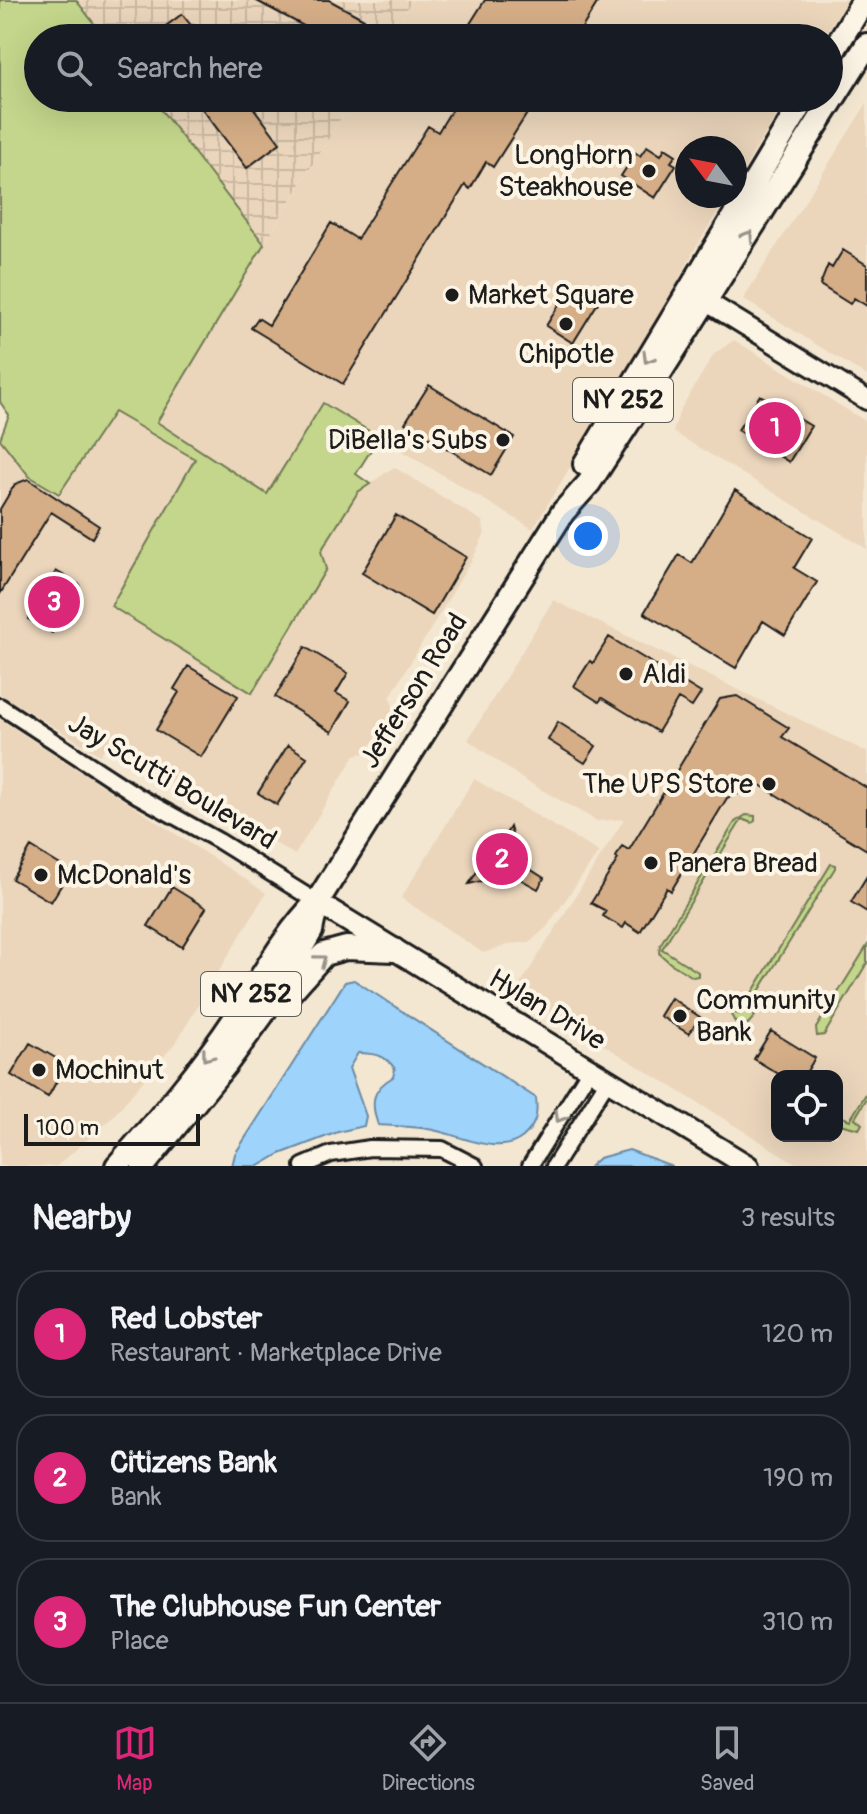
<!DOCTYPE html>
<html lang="en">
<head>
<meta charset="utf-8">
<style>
  body { margin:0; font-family:Pangolin,sans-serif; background:#242831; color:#f1f3f6 }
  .controls { position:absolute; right:24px; bottom:24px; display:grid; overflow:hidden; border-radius:16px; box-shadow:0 8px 32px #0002 }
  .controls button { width:72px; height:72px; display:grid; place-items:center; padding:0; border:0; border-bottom:2px solid #363941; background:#171b24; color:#f1f3f6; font:40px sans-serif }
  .compass { position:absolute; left:675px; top:136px; width:72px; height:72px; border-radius:50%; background:#171b24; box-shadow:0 8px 32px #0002; rotate:302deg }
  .scale { position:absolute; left:24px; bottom:20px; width:176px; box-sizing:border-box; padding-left:8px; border:4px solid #1c1c1c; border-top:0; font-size:22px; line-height:28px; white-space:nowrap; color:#1c1c1c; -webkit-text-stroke:6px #fcf5e5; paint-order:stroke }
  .you { position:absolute; left:588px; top:536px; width:28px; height:28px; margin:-20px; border:6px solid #fff; border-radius:50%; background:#1a73e8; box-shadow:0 0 0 12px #1a73e833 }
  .badge { display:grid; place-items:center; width:52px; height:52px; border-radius:50%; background:#db2777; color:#fff; font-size:26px; font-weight:700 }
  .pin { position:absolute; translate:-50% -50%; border:4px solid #fff; box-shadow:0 2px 8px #0006 }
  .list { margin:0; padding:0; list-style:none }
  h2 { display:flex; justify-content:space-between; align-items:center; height:104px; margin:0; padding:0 32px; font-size:34px }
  h2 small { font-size:26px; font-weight:400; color:#9ea1a6 }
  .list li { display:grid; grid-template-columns:52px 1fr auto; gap:24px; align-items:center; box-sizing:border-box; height:128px; margin:0 16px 16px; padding:0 16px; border:2px solid #363941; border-radius:32px }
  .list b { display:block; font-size:30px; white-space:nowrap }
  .list p { margin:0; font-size:26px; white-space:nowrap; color:#9ea1a6 }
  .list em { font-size:26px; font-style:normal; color:#9ea1a6 }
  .icon { flex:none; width:44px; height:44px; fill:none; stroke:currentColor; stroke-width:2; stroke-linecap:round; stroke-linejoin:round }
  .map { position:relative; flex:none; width:867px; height:1166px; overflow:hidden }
  .search { position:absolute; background:#171b24; box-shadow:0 8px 32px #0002; left:24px; right:24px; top:24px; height:88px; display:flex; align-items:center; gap:20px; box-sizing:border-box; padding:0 28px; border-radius:44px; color:#9ea1a6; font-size:30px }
  .sheet { height:536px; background:#171b24 }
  nav { display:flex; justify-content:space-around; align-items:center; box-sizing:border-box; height:112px; border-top:2px solid #363941; background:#171b24; font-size:22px; color:#9ea1a6 }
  nav a { display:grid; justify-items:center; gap:4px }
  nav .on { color:#db2777 }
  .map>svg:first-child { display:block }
  .built { fill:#ebd6bc; fill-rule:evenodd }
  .industrial { fill:url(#industrial-grid) }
  .green { fill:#c4d68b; stroke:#707954; stroke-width:2 }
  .water { fill:#9ed3fc; stroke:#6a8aa2; stroke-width:2 }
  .building { fill:#d5ae87; stroke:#1c1c1c; stroke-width:2 }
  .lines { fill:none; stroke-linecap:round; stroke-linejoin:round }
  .minor-casing { stroke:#1c1c1c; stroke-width:20 }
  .tertiary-casing { stroke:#1c1c1c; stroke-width:24 }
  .secondary-casing { stroke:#1c1c1c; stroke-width:26 }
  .primary-casing { stroke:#1c1c1c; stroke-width:28 }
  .minor { stroke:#fcf5e5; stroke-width:14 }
  .tertiary { stroke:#fcf5e5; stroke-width:18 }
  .secondary { stroke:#fcf5e5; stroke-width:20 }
  .primary { stroke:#fcf5e5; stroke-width:22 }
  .oneway { stroke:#97938b }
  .poi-dot { fill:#1c1c1c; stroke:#fcf5e5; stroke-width:3 }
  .labels { text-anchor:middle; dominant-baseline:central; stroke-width:8; stroke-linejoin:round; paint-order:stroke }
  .shield { fill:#fcf5e5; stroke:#5f5d58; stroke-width:2 }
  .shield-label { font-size:26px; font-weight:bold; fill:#1c1c1c }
  .poi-label { font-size:28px; fill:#1c1c1c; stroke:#fcf5e5; text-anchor:start }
  .street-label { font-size:28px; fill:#1c1c1c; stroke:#fcf5e5 }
</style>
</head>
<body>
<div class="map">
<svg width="867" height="1166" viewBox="0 0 867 1166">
  <defs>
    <pattern id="industrial-grid" width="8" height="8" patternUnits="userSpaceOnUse" patternTransform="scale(2)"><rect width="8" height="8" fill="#ebd6bc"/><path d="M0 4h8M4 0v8" fill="none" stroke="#c9b7a1"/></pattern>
  </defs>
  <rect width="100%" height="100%" fill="#f4e7d2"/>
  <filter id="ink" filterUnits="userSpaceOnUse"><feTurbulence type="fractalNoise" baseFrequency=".0125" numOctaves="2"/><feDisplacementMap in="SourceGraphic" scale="16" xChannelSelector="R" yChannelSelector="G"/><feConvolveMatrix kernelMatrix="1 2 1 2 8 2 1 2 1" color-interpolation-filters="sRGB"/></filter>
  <g filter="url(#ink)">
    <!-- built -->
    <path class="built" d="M 412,0 L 847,0 L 823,38 L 389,38 Z
      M 353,98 L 787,98 L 735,183 L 735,148 L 687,148 L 687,196 L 727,196 L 694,251 L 647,339 L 533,529 L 323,404 L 268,494 L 156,422 Z
      M 867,103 L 867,376 L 743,299 Z
      M 734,340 L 867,422 L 867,549 L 673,432 L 680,410 L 714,354 Z
      M 114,412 L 196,460 L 112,606 L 252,693 L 325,569 L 321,552 L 358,492 L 394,467 L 482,521 L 485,533 L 473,558 L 390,697 L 394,709 L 366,753 L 355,755 L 295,855 L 107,745 L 100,755 L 0,694 L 0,439 L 29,476 Z
      M 553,600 L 867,752 L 867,1166 L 800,1166 L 516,991 L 624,819 L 597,821 L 524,780 L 468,740 ZM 777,1076 L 837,1076 L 837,1136 L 777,1136 Z
      M 0,719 L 266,893 L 177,1041 L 110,1120 L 57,1166 L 0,1166 Z
      M 474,779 L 599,852 L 546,928 L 530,942 L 510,944 L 483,953 L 401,898 Z"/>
    <!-- industrial -->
    <path class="industrial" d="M 76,0 L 412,0 L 389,38 L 105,38 Z
      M 152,98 L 353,98 L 264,244 Z"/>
    <!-- green -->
    <path class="green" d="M 0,0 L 76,0 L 105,38 L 38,38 L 38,98 L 152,98 L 264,244 L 157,422 L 267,494 L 323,403 L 379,437 L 356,474 L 370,484 L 358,492 L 321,551 L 326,569 L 252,693 L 111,606 L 195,459 L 114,412 L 59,494 L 29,476 L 0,439 L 9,415 L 0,402 Z
      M 746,815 L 755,816 L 755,821 L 752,823 L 742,819 L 662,949 L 698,972 L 698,976 L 693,977 L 670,963 L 659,953 L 660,945 L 735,822 Z
      M 831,864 L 835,865 L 835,868 L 748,1009 L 755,1016 L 748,1024 L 735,1022 L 729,1011 L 739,1014 Z
      M 867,946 L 867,963 L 824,1035 L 817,1036 L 816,1028 Z
      M 867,1092 L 867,1098 L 855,1118 L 862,1124 L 859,1129 L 840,1124 L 838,1122 L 842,1117 L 850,1120 Z"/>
    <!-- water -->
    <path class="water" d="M 354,980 L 536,1098 C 538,1115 536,1125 523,1137 C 498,1158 457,1133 428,1129 C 412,1126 394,1126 378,1125 C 370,1102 372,1089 393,1077 L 395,1069 C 385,1054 375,1054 358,1053 L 349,1068 L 366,1116 L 364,1126 L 338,1132 L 280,1154 L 259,1166 L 232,1166 L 235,1154 L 345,982 Z
      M 629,1150 L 672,1166 L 590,1166 L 599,1158 Z"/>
    <!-- building -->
    <path class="building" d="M 255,0 L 329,0 L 364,19 L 353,38 L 326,38 Z
      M 485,0 L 599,0 L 576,38 L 461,38 Z
      M 182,14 L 201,38 L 150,38 Z
      M 194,98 L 246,98 L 280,143 L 247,168 Z
      M 459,98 L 537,98 L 493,167 L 486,162 L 470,189 L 465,185 L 343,384 L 251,328 L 258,318 L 269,325 L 331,223 L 357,239 L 428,126 L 438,132 Z
      M 647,146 L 661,155 L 665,148 L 676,155 L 671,162 L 676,165 L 655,198 L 621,176 L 636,153 L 640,156 Z
      M 843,250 L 867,265 L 867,306 L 854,298 L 850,304 L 820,285 L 828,265 L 832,268 Z
      M 572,284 L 599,301 L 573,343 L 546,326 Z
      M 429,385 L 514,437 L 491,475 L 405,423 Z
      M 760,395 L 811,426 L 789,462 L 738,430 Z
      M 28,479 L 99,526 L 92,538 L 51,512 L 0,594 L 0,509 L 15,484 Z
      M 735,490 L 812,538 L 794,568 L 817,582 L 785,635 L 763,621 L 736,668 L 644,613 L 679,555 L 692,563 Z
      M 396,515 L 466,557 L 432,615 L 362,573 Z
      M 56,571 L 80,585 L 52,633 L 28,619 Z
      M 609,637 L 701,693 L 692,707 L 678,699 L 658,732 L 602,698 L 599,702 L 574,686 L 590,661 L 593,663 Z
      M 305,647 L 348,673 L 336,693 L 350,701 L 332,732 L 275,697 Z
      M 188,666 L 238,696 L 201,757 L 156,730 L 179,692 L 174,689 Z
      M 737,696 L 789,728 L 782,737 L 867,788 L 867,850 L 760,785 L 727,798 L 671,891 L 667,888 L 640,932 L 626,923 L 623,928 L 603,916 L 606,911 L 591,903 L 618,859 L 616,857 L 622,846 L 629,850 L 720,699 Z
      M 558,722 L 596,746 L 585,763 L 548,740 Z
      M 288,745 L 307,757 L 277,805 L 258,793 Z
      M 510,827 L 519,862 L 544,878 L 538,889 L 511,874 L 469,884 L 498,839 L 500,844 Z
      M 31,847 L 70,871 L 51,902 L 12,879 Z
      M 867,876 L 867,912 L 851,902 Z
      M 172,887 L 206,908 L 182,947 L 148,926 Z
      M 671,998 L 700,1017 L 689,1034 L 660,1016 Z
      M 771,1031 L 815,1058 L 804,1076 L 782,1076 L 754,1059 Z
      M 30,1043 L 66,1064 L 48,1097 L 11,1075 Z"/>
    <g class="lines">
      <defs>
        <path id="minor" d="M 0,706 L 138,796 L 219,841 L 317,902
          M 303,1166 L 331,1154 L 370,1148 L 442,1149 L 475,1166
          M 530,1166 L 590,1069
          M 554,1166 L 608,1080"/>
        <path id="tertiary" d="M 694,294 L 867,400"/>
        <path id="secondary" d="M 317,902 L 748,1166"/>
        <path id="primary" d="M 829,58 L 864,0
          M 585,464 L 805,98
          M 285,998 L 324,954 L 346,948 L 394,950
          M 117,1166 C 159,1119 201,1070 236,1017 C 262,978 283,936 317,902 L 563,512 L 589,483 L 632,417 L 867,45
          M 143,1166 L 226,1064 L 262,1015 L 311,931 L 317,902"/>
      </defs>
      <!-- minor casing -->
      <use href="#minor" class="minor-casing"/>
      <!-- tertiary casing -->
      <use href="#tertiary" class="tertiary-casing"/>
      <!-- secondary casing -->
      <use href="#secondary" class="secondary-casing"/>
      <!-- primary casing -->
      <use href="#primary" class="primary-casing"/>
      <!-- minor -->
      <use href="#minor" class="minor"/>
      <!-- tertiary -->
      <use href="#tertiary" class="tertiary"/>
      <!-- secondary -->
      <use href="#secondary" class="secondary"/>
      <!-- primary -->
      <use href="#primary" class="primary"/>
    </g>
    <!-- one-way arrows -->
    <defs><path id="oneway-chevron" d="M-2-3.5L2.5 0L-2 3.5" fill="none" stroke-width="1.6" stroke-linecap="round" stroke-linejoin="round" transform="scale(2)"/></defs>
    <g class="oneway">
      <use href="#oneway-chevron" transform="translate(748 236) rotate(-58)"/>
      <use href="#oneway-chevron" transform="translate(648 358) rotate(121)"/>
      <use href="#oneway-chevron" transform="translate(321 960) rotate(-37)"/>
      <use href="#oneway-chevron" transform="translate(207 1056) rotate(127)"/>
      <use href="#oneway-chevron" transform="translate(560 1117) rotate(121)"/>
    </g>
  </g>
  <!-- markers -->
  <g class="poi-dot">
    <circle cx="649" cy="171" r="8"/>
    <circle cx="452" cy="295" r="8"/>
    <circle cx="566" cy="324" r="8"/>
    <circle cx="503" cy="440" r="8"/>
    <circle cx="626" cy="674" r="8"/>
    <circle cx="769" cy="784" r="8"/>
    <circle cx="651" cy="863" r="8"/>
    <circle cx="41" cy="875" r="8"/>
    <circle cx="680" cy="1016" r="8"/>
    <circle cx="39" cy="1070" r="8"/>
  </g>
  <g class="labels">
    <!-- shield labels -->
    <g class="shield">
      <rect x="573" y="378" width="100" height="44" rx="6"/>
      <rect x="201" y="972" width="100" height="44" rx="6"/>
    </g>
    <g class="shield-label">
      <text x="623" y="400">NY 252</text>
      <text x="251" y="994">NY 252</text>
    </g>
    <!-- poi labels -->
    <g class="poi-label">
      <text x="633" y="155" text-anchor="end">LongHorn<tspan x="633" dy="32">Steakhouse</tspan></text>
      <text x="468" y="295">Market Square</text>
      <text x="566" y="354" text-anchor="middle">Chipotle</text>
      <text x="487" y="440" text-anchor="end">DiBella's Subs</text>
      <text x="642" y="674">Aldi</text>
      <text x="753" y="784" text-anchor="end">The UPS Store</text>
      <text x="667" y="863">Panera Bread</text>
      <text x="57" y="875">McDonald's</text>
      <text x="696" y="1000">Community<tspan x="696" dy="32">Bank</tspan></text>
      <text x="55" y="1070">Mochinut</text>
    </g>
    <!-- street labels -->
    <g class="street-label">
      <text transform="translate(414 691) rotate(-58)">Jefferson Road</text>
      <text transform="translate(172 782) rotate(31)">Jay Scutti Boulevard</text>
      <text transform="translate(547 1010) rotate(31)">Hylan Drive</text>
    </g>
  </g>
</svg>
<div class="controls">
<button><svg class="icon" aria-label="locate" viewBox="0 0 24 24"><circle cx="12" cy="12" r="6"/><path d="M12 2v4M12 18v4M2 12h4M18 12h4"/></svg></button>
</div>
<svg class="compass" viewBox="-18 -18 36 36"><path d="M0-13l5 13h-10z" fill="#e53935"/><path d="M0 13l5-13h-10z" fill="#9ea1a6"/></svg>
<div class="scale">100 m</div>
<div class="you"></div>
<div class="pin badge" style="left:775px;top:428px">1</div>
<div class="pin badge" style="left:502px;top:859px">2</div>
<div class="pin badge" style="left:54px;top:602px">3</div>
<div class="search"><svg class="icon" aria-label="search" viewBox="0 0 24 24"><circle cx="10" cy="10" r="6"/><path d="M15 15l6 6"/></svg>Search here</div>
</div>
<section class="sheet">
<h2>Nearby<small>3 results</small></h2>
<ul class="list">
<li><span class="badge">1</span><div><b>Red Lobster</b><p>Restaurant · Marketplace Drive</p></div><em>120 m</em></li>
<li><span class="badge">2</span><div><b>Citizens Bank</b><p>Bank</p></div><em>190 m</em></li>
<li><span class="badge">3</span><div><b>The Clubhouse Fun Center</b><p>Place</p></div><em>310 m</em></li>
</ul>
</section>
<nav>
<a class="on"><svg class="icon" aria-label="map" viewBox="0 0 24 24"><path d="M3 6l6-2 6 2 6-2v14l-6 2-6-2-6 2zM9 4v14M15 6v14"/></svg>Map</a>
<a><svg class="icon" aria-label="directions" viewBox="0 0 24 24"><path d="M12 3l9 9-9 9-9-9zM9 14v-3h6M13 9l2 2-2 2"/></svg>Directions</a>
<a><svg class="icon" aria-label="saved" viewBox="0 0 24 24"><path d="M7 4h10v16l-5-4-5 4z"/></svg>Saved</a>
</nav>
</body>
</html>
